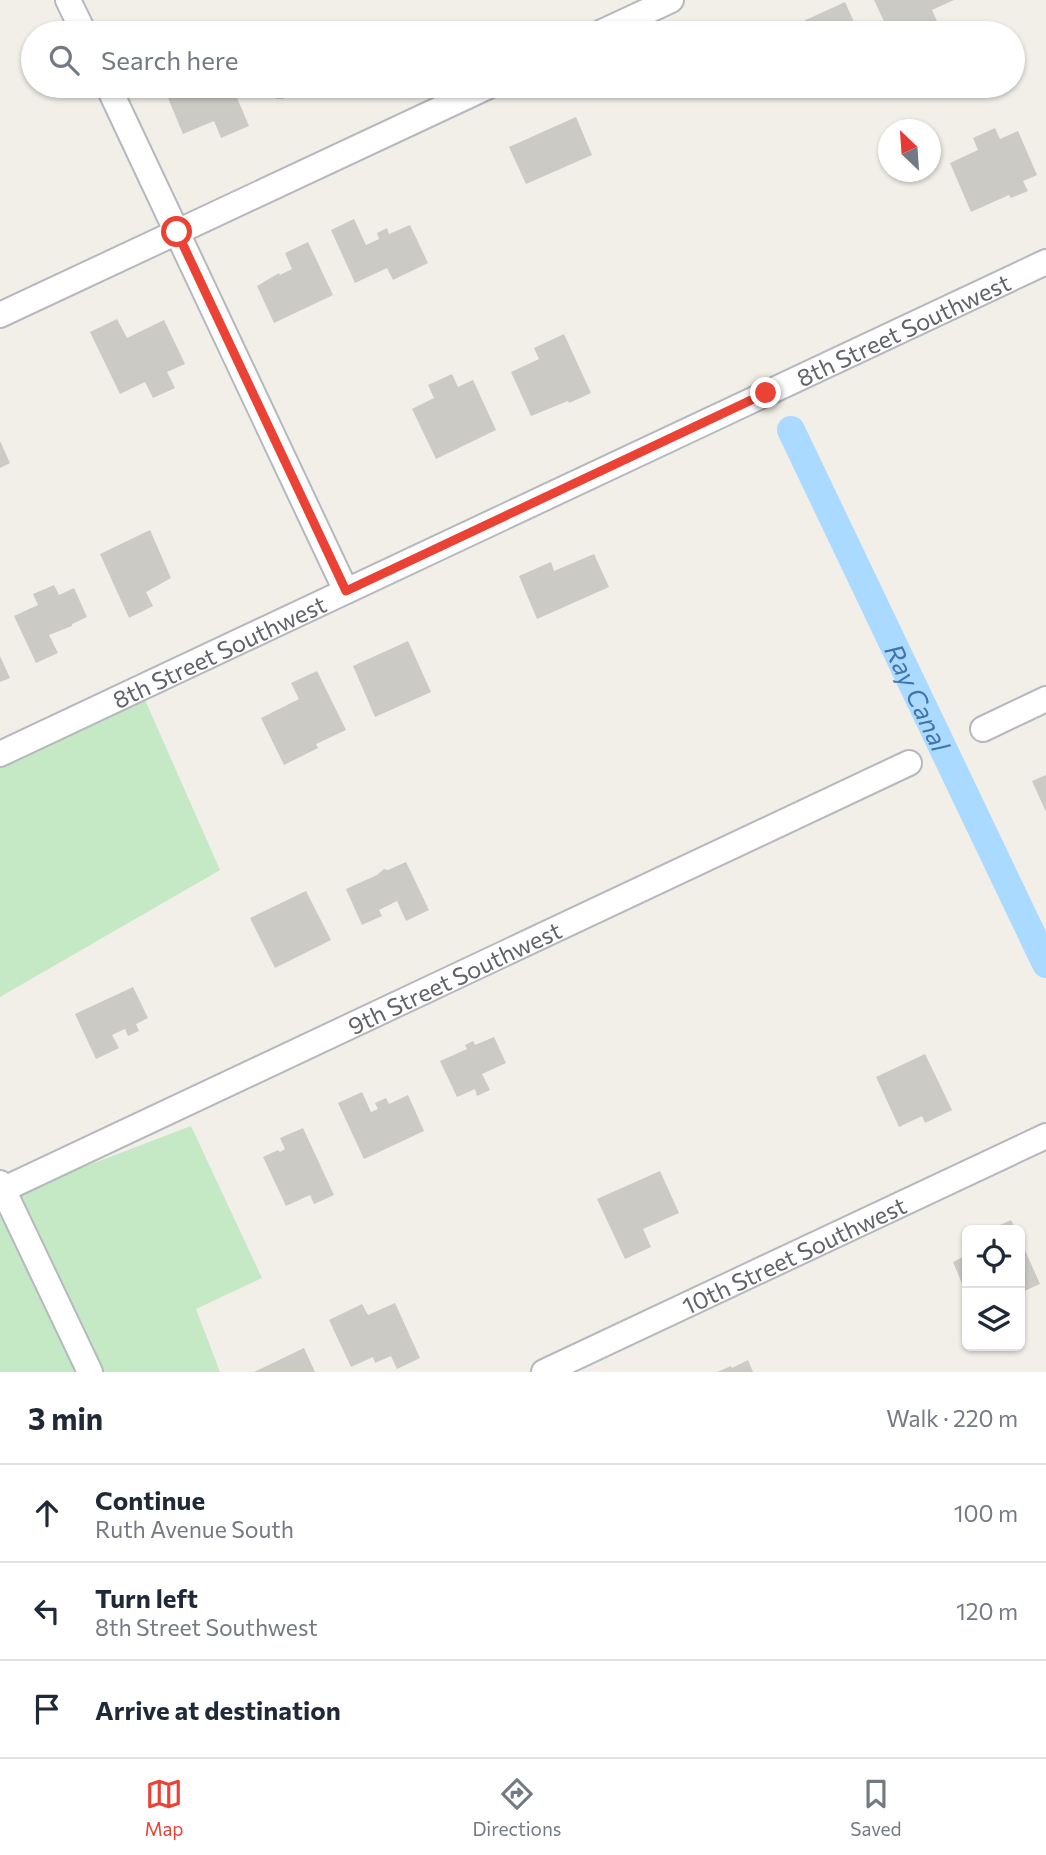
<!DOCTYPE html>
<html lang="en">
<head>
<meta charset="utf-8">
<style>
  body { margin:0; font-family:Commissioner,sans-serif; background:#f2f2f3; color:#1f2937 }
  .controls { position:absolute; right:21px; bottom:21px; display:grid; overflow:hidden; border-radius:10px; box-shadow:0 2px 5px #0004 }
  .controls button { width:63px; height:63px; display:grid; place-items:center; padding:0; border:0; border-bottom:2px solid #e0e1e3; background:#fff; color:#1f2937; font:35px sans-serif }
  .compass { position:absolute; left:878px; top:119px; width:63px; height:63px; border-radius:50%; background:#fff; box-shadow:0 2px 5px #0004; rotate:335deg }
  .stop { position:absolute; width:21px; height:21px; margin:-16px; border:5px solid #ea4335; border-radius:50%; background:#fff }
  .stop.end { background:#ea4335; border-color:#fff; box-shadow:0 2px 7px #0008 }
  .list { margin:0; padding:0; list-style:none }
  h2 { display:flex; justify-content:space-between; align-items:center; height:91px; margin:0; padding:0 28px; font-size:30px }
  h2 small { font-size:23px; font-weight:400; color:#747a83 }
  .list li { display:grid; grid-template-columns:46px 1fr auto; gap:21px; align-items:center; box-sizing:border-box; height:98px; padding:0 28px; border-top:2px solid #e0e1e3 }
  .list b { display:block; font-size:26px; white-space:nowrap }
  .list p { margin:0; font-size:23px; white-space:nowrap; color:#747a83 }
  .list em { font-size:23px; font-style:normal; color:#747a83 }
  .icon { flex:none; width:38px; height:38px; fill:none; stroke:currentColor; stroke-width:2; stroke-linecap:round; stroke-linejoin:round }
  .map { position:relative; flex:none; width:1046px; height:1372px; overflow:hidden }
  .search { position:absolute; background:#fff; box-shadow:0 2px 5px #0004; left:21px; right:21px; top:21px; height:77px; display:flex; align-items:center; gap:18px; box-sizing:border-box; padding:0 24px; border-radius:38px; color:#747a83; font-size:26px }
  .sheet { height:385px; background:#fff }
  nav { display:flex; justify-content:space-around; align-items:center; box-sizing:border-box; height:98px; border-top:2px solid #e0e1e3; background:#fff; font-size:19px; color:#747a83 }
  nav a { display:grid; justify-items:center; gap:4px }
  nav .on { color:#ea4335 }
  .map>svg:first-child { display:block }
  .green { fill:#c5e8c5 }
  .lines { fill:none; stroke-linecap:round; stroke-linejoin:round }
  .canal { stroke:#aadaff; stroke-width:28 }
  .building { fill:#cccac5 }
  .minor-casing { stroke:#b5b8bc; stroke-width:28 }
  .minor { stroke:#fff; stroke-width:24 }
  .route { stroke:#ea4335; stroke-width:9 }
  .labels { text-anchor:middle; dominant-baseline:central; stroke-width:6; stroke-linejoin:round; paint-order:stroke }
  .street-label { font-size:24px; fill:#5f6368; stroke:#fff }
  .water-label { font-size:26px; font-style:italic; fill:#4174aa; stroke:#fff }
</style>
</head>
<body>
<div class="map">
<svg width="1046" height="1372" viewBox="0 0 1046 1372">
  <rect width="100%" height="100%" fill="#f1efe8"/>
  <!-- green -->
  <path class="green" d="M 142,693 L 220,870 L 0,997 L 0,757 Z
    M 191,1126 L 262,1278 L 196,1309 L 220,1372 L 0,1372 L 0,1173 L 10,1195 Z"/>
  <g class="lines">
    <!-- canal -->
    <path class="canal" id="s1" d="M 791,430 L 1046,964"/>
  </g>
  <!-- building -->
  <path class="building" d="M 874,0 L 954,0 L 932,10 L 937,21 L 915,32 L 910,21 L 888,30 Z
    M 845,2 L 859,33 L 790,33 L 788,28 Z
    M 177,86 L 232,86 L 249,126 L 221,138 L 214,121 L 183,134 L 165,91 Z
    M 270,86 L 292,86 L 294,90 L 283,99 L 276,99 Z
    M 576,117 L 592,155 L 526,184 L 509,147 Z
    M 995,128 L 1000,139 L 1018,131 L 1037,175 L 1023,181 L 1028,191 L 1011,198 L 1009,195 L 971,212 L 950,163 L 978,150 L 973,138 Z
    M 354,219 L 366,245 L 379,239 L 377,233 L 387,228 L 389,234 L 410,225 L 428,263 L 393,280 L 387,268 L 355,283 L 331,230 Z
    M 308,242 L 333,295 L 274,323 L 257,286 L 279,273 L 280,275 L 292,269 L 285,253 Z
    M 117,319 L 127,338 L 164,320 L 185,364 L 167,372 L 175,388 L 153,398 L 145,382 L 120,394 L 90,332 Z
    M 564,334 L 591,393 L 569,403 L 568,401 L 531,416 L 511,372 L 539,359 L 534,348 Z
    M 452,374 L 458,387 L 473,380 L 496,430 L 436,459 L 412,409 L 434,398 L 428,385 Z
    M 0,441 L 10,463 L 0,468 Z
    M 150,530 L 171,578 L 146,592 L 153,606 L 129,618 L 100,554 Z
    M 594,554 L 609,587 L 537,619 L 519,576 L 551,562 L 554,571 Z
    M 54,585 L 59,595 L 74,588 L 87,617 L 72,624 L 72,626 L 49,635 L 58,653 L 36,663 L 14,616 L 38,605 L 33,594 Z
    M 408,641 L 431,692 L 375,717 L 353,666 Z
    M 0,656 L 10,678 L 0,682 Z
    M 317,671 L 346,730 L 316,744 L 318,748 L 284,765 L 261,718 L 299,699 L 291,683 Z
    M 1046,775 L 1046,812 L 1032,781 Z
    M 406,862 L 429,910 L 406,921 L 397,901 L 379,910 L 382,916 L 362,925 L 346,889 L 377,875 L 384,869 L 388,870 Z
    M 306,891 L 331,940 L 275,968 L 250,918 Z
    M 133,987 L 148,1018 L 136,1024 L 139,1031 L 128,1036 L 125,1029 L 112,1035 L 119,1048 L 96,1059 L 75,1014 Z
    M 494,1037 L 506,1063 L 482,1074 L 490,1090 L 477,1096 L 475,1089 L 457,1097 L 440,1061 L 467,1049 L 465,1045 L 473,1041 L 475,1045 Z
    M 925,1054 L 952,1110 L 925,1123 L 922,1116 L 899,1127 L 876,1077 Z
    M 362,1092 L 371,1112 L 378,1109 L 375,1103 L 386,1098 L 389,1104 L 408,1095 L 424,1131 L 364,1159 L 338,1103 Z
    M 303,1128 L 334,1195 L 314,1204 L 310,1195 L 286,1206 L 263,1157 L 278,1150 L 280,1152 L 285,1149 L 280,1138 Z
    M 660,1171 L 679,1213 L 643,1229 L 651,1247 L 625,1259 L 597,1199 Z
    M 1011,1220 L 1016,1230 L 989,1230 Z
    M 1020,1239 L 1040,1284 L 1020,1293 Z
    M 967,1255 L 967,1295 L 953,1262 Z
    M 395,1303 L 420,1358 L 397,1369 L 391,1356 L 375,1363 L 373,1357 L 351,1367 L 329,1320 L 362,1304 L 368,1315 Z
    M 304,1348 L 315,1372 L 254,1372 Z
    M 748,1360 L 753,1372 L 717,1372 L 731,1366 L 732,1368 Z"/>
  <g class="lines">
    <defs>
      <g id="minor">
        <path d="M 68,0 L 84,33"/>
        <path d="M 600,33 L 671,0"/>
        <path d="M 108,86 L 346,591"/>
        <path d="M 0,315 L 489,86"/>
        <path d="M 983,729 L 1046,699"/>
        <path id="s2" d="M 0,754 L 1046,262"/>
        <path d="M 0,1183 L 90,1372"/>
        <path id="s3" d="M 0,1191 L 909,763"/>
        <path id="s4" d="M 544,1372 L 1046,1136"/>
      </g>
    </defs>
    <!-- minor casing -->
    <use href="#minor" class="minor-casing"/>
    <!-- minor -->
    <use href="#minor" class="minor"/>
  </g>
  <g class="lines">
    <!-- route -->
    <path class="route" d="M 177,232 L 346,591 L 766,393"/>
  </g>
  <g class="labels">
    <!-- street labels -->
    <g class="street-label">
      <text stroke="none"><textPath href="#s2" startOffset="998">8th Street Southwest</textPath></text>
      <text stroke="none"><textPath href="#s2" startOffset="242">8th Street Southwest</textPath></text>
      <text stroke="none"><textPath href="#s3" startOffset="502">9th Street Southwest</textPath></text>
      <text stroke="none"><textPath href="#s4" startOffset="276">10th Street Southwest</textPath></text>
    </g>
    <!-- water labels -->
    <g class="water-label">
      <text stroke="none"><textPath href="#s1" startOffset="296">Ray Canal</textPath></text>
    </g>
  </g>
</svg>
<div class="controls">
<button><svg class="icon" aria-label="locate" viewBox="0 0 24 24"><circle cx="12" cy="12" r="6"/><path d="M12 2v4M12 18v4M2 12h4M18 12h4"/></svg></button>
<button><svg class="icon" aria-label="layers" viewBox="0 0 24 24"><path d="M12 4l9 5-9 5-9-5zM3 14l9 5 9-5"/></svg></button>
</div>
<svg class="compass" viewBox="-18 -18 36 36"><path d="M0-13l5 13h-10z" fill="#e53935"/><path d="M0 13l5-13h-10z" fill="#747a83"/></svg>
<div class="stop" style="left:177px;top:232px"></div>
<div class="stop end" style="left:766px;top:393px"></div>
<div class="search"><svg class="icon" aria-label="search" viewBox="0 0 24 24"><circle cx="10" cy="10" r="6"/><path d="M15 15l6 6"/></svg>Search here</div>
</div>
<section class="sheet">
<h2>3 min<small>Walk · 220 m</small></h2>
<ul class="list">
<li><svg class="icon" aria-label="ahead" viewBox="0 0 24 24"><path d="M12 20V5M6 11l6-6 6 6"/></svg><div><b>Continue</b><p>Ruth Avenue South</p></div><em>100 m</em></li>
<li><svg class="icon" aria-label="left" viewBox="0 0 24 24"><path d="M17 20v-9H6M10 6l-5 5 5 5"/></svg><div><b>Turn left</b><p>8th Street Southwest</p></div><em>120 m</em></li>
<li><svg class="icon" aria-label="arrive" viewBox="0 0 24 24"><path d="M6 21V4h12l-3 4 3 4H6"/></svg><div><b>Arrive at destination</b></div></li>
</ul>
</section>
<nav>
<a class="on"><svg class="icon" aria-label="map" viewBox="0 0 24 24"><path d="M3 6l6-2 6 2 6-2v14l-6 2-6-2-6 2zM9 4v14M15 6v14"/></svg>Map</a>
<a><svg class="icon" aria-label="directions" viewBox="0 0 24 24"><path d="M12 3l9 9-9 9-9-9zM9 14v-3h6M13 9l2 2-2 2"/></svg>Directions</a>
<a><svg class="icon" aria-label="saved" viewBox="0 0 24 24"><path d="M7 4h10v16l-5-4-5 4z"/></svg>Saved</a>
</nav>
</body>
</html>
